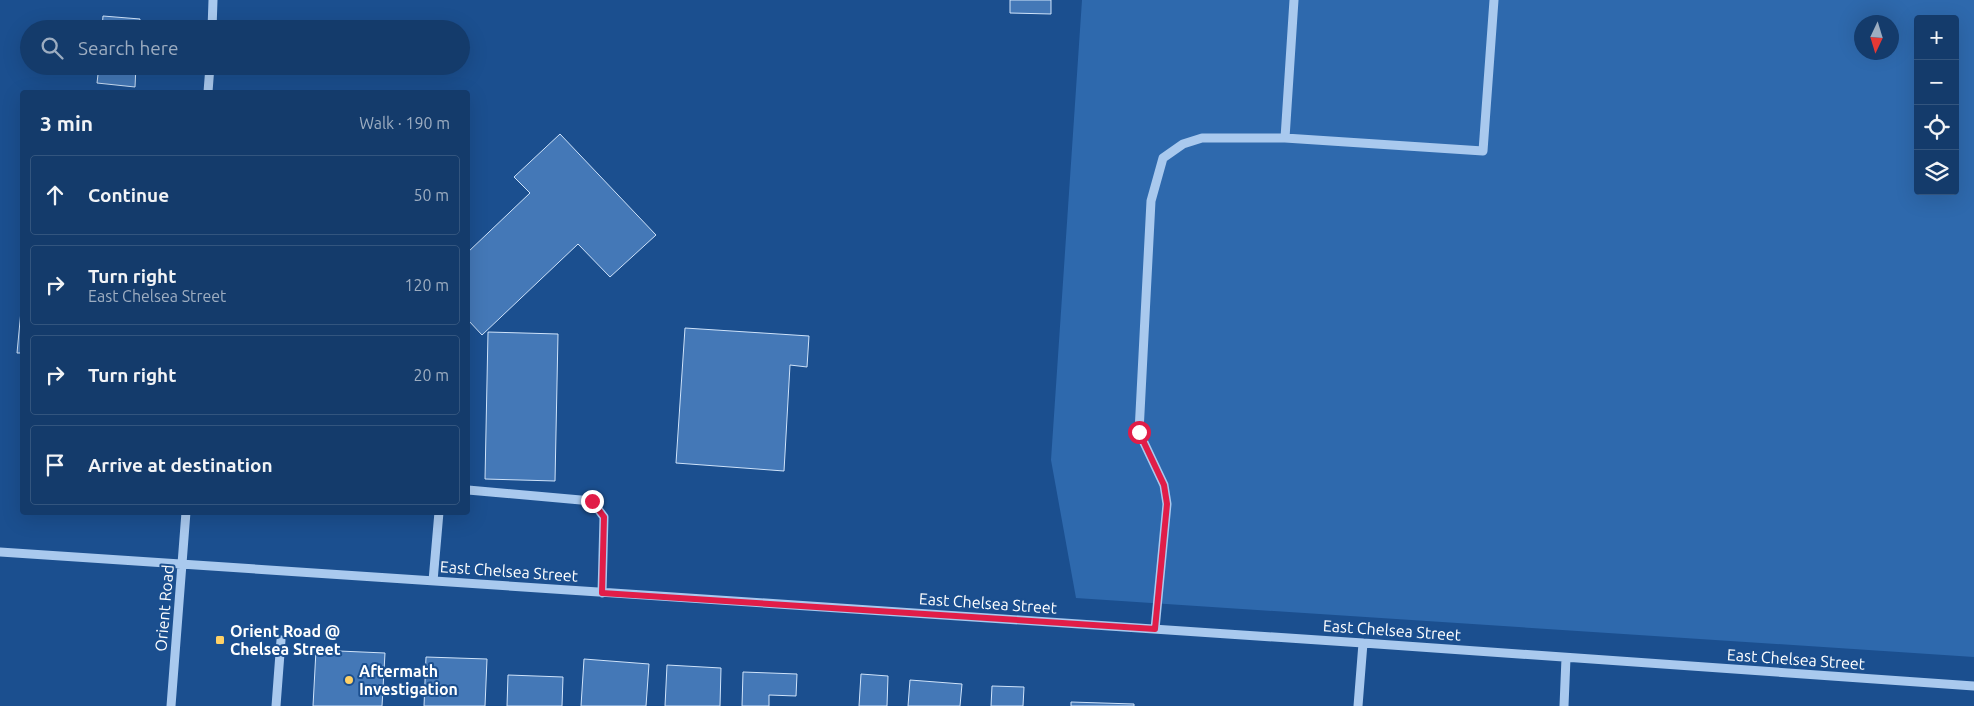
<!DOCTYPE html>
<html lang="en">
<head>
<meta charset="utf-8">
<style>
  body { margin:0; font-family:Ubuntu,sans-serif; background:#1d4271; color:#f1f3f6 }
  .controls { position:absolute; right:15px; top:15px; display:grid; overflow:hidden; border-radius:5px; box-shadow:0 5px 20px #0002 }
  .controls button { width:45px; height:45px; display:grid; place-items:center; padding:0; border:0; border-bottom:1px solid #33557e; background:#143b6b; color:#f1f3f6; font:25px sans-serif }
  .compass { position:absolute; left:1854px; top:15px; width:45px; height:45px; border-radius:50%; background:#143b6b; box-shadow:0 5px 20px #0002; rotate:184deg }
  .stop { position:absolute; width:15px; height:15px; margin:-11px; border:4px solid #e11d48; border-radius:50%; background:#fff }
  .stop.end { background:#e11d48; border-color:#fff; box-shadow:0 1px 5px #0008 }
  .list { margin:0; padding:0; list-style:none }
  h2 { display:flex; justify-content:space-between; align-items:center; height:65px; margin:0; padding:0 20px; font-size:21px }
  h2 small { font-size:16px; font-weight:400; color:#9dadc1 }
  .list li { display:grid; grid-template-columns:32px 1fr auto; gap:15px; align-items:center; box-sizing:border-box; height:80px; margin:0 10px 10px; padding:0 10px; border:1px solid #33557e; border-radius:5px }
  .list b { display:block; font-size:19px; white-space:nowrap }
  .list p { margin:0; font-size:16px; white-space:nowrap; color:#9dadc1 }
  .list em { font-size:16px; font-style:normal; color:#9dadc1 }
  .icon { flex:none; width:28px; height:28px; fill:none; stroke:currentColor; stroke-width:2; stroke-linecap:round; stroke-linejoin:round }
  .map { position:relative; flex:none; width:1974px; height:706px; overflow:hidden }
  .search { position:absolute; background:#143b6b; box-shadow:0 5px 20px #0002; left:20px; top:20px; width:450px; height:55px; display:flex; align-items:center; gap:12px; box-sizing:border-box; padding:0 18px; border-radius:28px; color:#9dadc1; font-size:19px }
  .panel { position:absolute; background:#143b6b; box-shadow:0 5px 20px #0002; left:20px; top:90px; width:450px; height:425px; border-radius:5px }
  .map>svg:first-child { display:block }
  .green { fill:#2e69ad; fill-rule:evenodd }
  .building { fill:#4478b7; stroke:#cfe3fa }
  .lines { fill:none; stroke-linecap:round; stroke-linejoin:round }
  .minor { stroke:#a9c9ee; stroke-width:9 }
  .route { stroke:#e11d48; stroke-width:6 }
  .poi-dot { fill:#ffd166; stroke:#1b4f8f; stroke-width:2 }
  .labels { text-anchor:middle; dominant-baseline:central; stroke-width:4; stroke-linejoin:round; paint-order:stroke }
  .street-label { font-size:16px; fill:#fff; stroke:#1b4f8f }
  .poi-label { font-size:16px; font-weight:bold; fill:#fff; stroke:#1b4f8f; text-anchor:start }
</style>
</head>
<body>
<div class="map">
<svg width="1974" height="706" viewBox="0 0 1974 706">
  <rect width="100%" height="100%" fill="#1b4f8f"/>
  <!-- green -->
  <path class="green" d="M 1082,0 L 1974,0 L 1974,657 L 1076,598 L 1051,460 ZM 1918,19 L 1955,19 L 1955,191 L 1918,191 ZM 1862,22 L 1892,22 L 1892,52 L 1862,52 Z"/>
  <!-- building -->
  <path class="building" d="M 1010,0 L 1051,0 L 1051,14 L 1010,13 Z
    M 103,16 L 140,19 L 139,29 L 102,29 Z
    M 99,66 L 136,66 L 135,87 L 97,83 Z
    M 560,134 L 656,235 L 610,277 L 578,244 L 482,335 L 468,320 L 468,252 L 530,193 L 514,177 Z
    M 22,300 L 22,353 L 17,353 Z
    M 685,328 L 809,336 L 807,367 L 790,365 L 784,471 L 676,463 Z
    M 488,332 L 558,334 L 555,481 L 485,479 Z
    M 316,650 L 385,653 L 382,706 L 313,706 Z
    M 426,657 L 487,659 L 485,706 L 424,706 Z
    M 584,659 L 649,664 L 646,706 L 581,706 Z
    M 667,665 L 721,668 L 720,706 L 665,706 Z
    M 743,672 L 797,674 L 796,696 L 769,695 L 769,706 L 742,706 Z
    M 861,674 L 888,676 L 887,706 L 859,706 Z
    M 508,675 L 563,677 L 562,706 L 507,706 Z
    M 910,680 L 962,684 L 960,706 L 908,706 Z
    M 992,686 L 1024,687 L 1023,706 L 991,706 Z
    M 1071,702 L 1134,704 L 1134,706 L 1071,706 Z"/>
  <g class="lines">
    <!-- minor -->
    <path class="minor" d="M 1294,0 L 1285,138 L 1483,151 L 1494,0
      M 212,29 L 213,0
      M 208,92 L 210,66
      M 468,490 L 592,501 L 604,517 L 602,593
      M 0,552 L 1363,643 L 1974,686
      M 433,581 L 439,512
      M 1155,629 L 1167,504 L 1164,485 L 1139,432 L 1151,201 L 1163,158 L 1183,144 L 1202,138 L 1285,138
      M 171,706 L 186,512
      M 276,706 L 281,640
      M 1358,706 L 1363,643
      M 1564,706 L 1566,658"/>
  </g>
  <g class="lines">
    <!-- route -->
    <path class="route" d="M 592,501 L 604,517 L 602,593 L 1155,629 L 1167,504 L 1164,485 L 1139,432"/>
  </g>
  <!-- markers -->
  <g class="poi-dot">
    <rect x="215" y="635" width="10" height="10" rx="2.5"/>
    <circle cx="349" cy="680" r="5"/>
  </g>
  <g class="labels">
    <!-- street labels -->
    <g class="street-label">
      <text transform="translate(509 571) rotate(4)">East Chelsea Street</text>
      <text transform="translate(988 603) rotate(4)">East Chelsea Street</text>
      <text transform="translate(164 608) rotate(-85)">Orient Road</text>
      <text transform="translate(1392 630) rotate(4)">East Chelsea Street</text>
      <text transform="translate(1796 659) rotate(4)">East Chelsea Street</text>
    </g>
    <!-- poi labels -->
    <g class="poi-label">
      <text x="230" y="631">Orient Road @<tspan x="230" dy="18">Chelsea Street</tspan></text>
      <text x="359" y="671">Aftermath<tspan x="359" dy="18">Investigation</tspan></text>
    </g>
  </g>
</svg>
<div class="controls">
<button>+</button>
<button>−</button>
<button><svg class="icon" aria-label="locate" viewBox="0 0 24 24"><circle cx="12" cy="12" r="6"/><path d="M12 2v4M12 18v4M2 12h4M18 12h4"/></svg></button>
<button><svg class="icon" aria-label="layers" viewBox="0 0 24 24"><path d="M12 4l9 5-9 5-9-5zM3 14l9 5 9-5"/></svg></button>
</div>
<svg class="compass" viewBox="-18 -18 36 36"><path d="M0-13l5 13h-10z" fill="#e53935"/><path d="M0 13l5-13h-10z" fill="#9dadc1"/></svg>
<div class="stop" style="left:1139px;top:432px"></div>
<div class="stop end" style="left:592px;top:501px"></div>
<div class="search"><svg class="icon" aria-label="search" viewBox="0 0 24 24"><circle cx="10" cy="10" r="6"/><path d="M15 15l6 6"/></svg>Search here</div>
<section class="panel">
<h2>3 min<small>Walk · 190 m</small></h2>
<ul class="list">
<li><svg class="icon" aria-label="ahead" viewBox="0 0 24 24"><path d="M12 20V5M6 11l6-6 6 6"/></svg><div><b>Continue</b></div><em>50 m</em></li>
<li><svg class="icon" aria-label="right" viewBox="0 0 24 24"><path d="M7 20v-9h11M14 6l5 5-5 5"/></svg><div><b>Turn right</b><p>East Chelsea Street</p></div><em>120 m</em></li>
<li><svg class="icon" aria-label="right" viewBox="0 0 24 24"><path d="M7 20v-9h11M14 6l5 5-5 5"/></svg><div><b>Turn right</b></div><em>20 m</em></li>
<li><svg class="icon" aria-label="arrive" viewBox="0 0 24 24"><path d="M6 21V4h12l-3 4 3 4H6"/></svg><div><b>Arrive at destination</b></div></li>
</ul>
</section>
</div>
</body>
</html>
